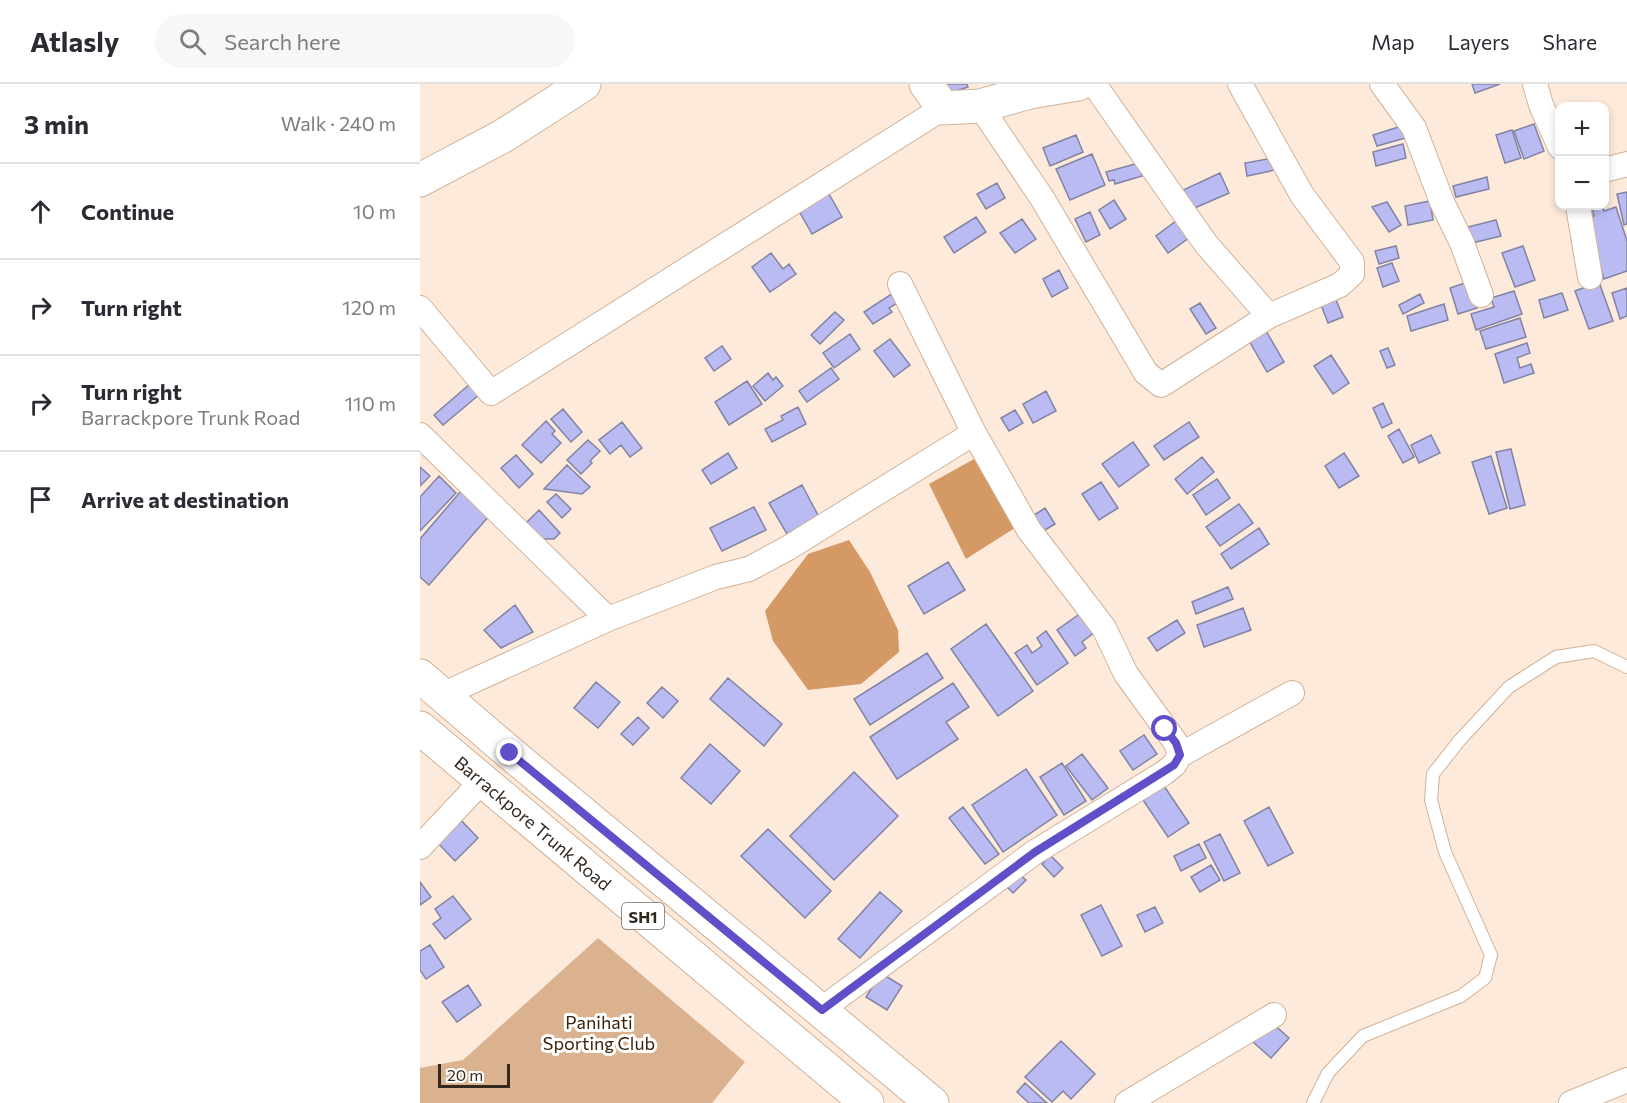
<!DOCTYPE html>
<html lang="en">
<head>
<meta charset="utf-8">
<style>
  body { margin:0; font-family:Commissioner,sans-serif; background:#f7f7f7; color:#2b2b33 }
  .controls { position:absolute; right:18px; top:18px; display:grid; overflow:hidden; border-radius:12px; box-shadow:0 3px 9px #0003 }
  .controls button { width:54px; height:54px; display:grid; place-items:center; padding:0; border:0; border-bottom:2px solid #e1e1e2; background:#fff; color:#2b2b33; font:30px sans-serif }
  .scale { position:absolute; left:18px; bottom:15px; width:72px; box-sizing:border-box; padding-left:6px; border:3px solid #34291f; border-top:0; font-size:16px; line-height:21px; white-space:nowrap; color:#34291f; -webkit-text-stroke:4px #fff; paint-order:stroke }
  .stop { position:absolute; width:18px; height:18px; margin:-14px; border:4px solid #5f4fc8; border-radius:50%; background:#fff }
  .stop.end { background:#5f4fc8; border-color:#fff; box-shadow:0 2px 6px #0008 }
  .list { margin:0; padding:0; list-style:none }
  h2 { display:flex; justify-content:space-between; align-items:center; height:78px; margin:0; padding:0 24px; font-size:26px }
  h2 small { font-size:20px; font-weight:400; color:#7c7c81 }
  .list li { display:grid; grid-template-columns:39px 1fr auto; gap:18px; align-items:center; box-sizing:border-box; height:96px; padding:0 24px; border-top:2px solid #e1e1e2 }
  .list b { display:block; font-size:22px; white-space:nowrap }
  .list p { margin:0; font-size:20px; white-space:nowrap; color:#7c7c81 }
  .list em { font-size:20px; font-style:normal; color:#7c7c81 }
  .icon { flex:none; width:33px; height:33px; fill:none; stroke:currentColor; stroke-width:2; stroke-linecap:round; stroke-linejoin:round }
  .map { position:relative; flex:none; width:1207px; height:1019px; overflow:hidden }
  header { display:flex; align-items:center; gap:36px; box-sizing:border-box; height:84px; padding:0 30px; background:#fff; border-bottom:2px solid #e1e1e2 }
  header strong { font-size:28px }
  nav { display:flex; gap:33px; margin-inline-start:auto; font-size:21px }
  .search { width:420px; height:54px; background:#f7f7f7; display:flex; align-items:center; gap:15px; box-sizing:border-box; padding:0 21px; border-radius:33px; color:#7c7c81; font-size:22px }
  main { display:flex }
  aside { flex:1; background:#fff }
  .map>svg:first-child { display:block }
  .green { fill:#dbb28f }
  .water { fill:#d59965 }
  .building { fill:#babbf3; stroke:#8283a3; stroke-width:1.5 }
  .lines { fill:none; stroke-linecap:round; stroke-linejoin:round }
  .lane-casing { stroke:#d0b299; stroke-width:14 }
  .street-casing { stroke:#d0b299; stroke-width:26 }
  .secondary-casing { stroke:#d0b299; stroke-width:35 }
  .primary-casing { stroke:#d0b299; stroke-width:35 }
  .lane { stroke:#fff; stroke-width:12 }
  .street { stroke:#fff; stroke-width:24 }
  .secondary { stroke:#fff; stroke-width:33 }
  .primary { stroke:#fff; stroke-width:33 }
  .route { stroke:#5f4fc8; stroke-width:8 }
  .labels { text-anchor:middle; dominant-baseline:central; stroke-width:6; stroke-linejoin:round; paint-order:stroke }
  .shield { fill:#fff; stroke:#716962; stroke-width:1.5 }
  .shield-label { font-size:16px; font-weight:bold; fill:#34291f }
  .street-label { font-size:18px; fill:#34291f; stroke:#fff }
  .park-label { font-size:18px; fill:#3b230b; stroke:#fff }
</style>
</head>
<body>
<header>
<strong>Atlasly</strong>
<div class="search"><svg class="icon" aria-label="search" viewBox="0 0 24 24"><circle cx="10" cy="10" r="6"/><path d="M15 15l6 6"/></svg>Search here</div>
<nav><a>Map</a><a>Layers</a><a>Share</a></nav>
</header>
<main>
<aside>
<h2>3 min<small>Walk · 240 m</small></h2>
<ul class="list">
<li><svg class="icon" aria-label="ahead" viewBox="0 0 24 24"><path d="M12 20V5M6 11l6-6 6 6"/></svg><div><b>Continue</b></div><em>10 m</em></li>
<li><svg class="icon" aria-label="right" viewBox="0 0 24 24"><path d="M7 20v-9h11M14 6l5 5-5 5"/></svg><div><b>Turn right</b></div><em>120 m</em></li>
<li><svg class="icon" aria-label="right" viewBox="0 0 24 24"><path d="M7 20v-9h11M14 6l5 5-5 5"/></svg><div><b>Turn right</b><p>Barrackpore Trunk Road</p></div><em>110 m</em></li>
<li><svg class="icon" aria-label="arrive" viewBox="0 0 24 24"><path d="M6 21V4h12l-3 4 3 4H6"/></svg><div><b>Arrive at destination</b></div></li>
</ul>
</aside>
<div class="map">
<svg width="1207" height="1019" viewBox="0 0 1207 1019">
  <rect width="100%" height="100%" fill="#fdeadb"/>
  <!-- green -->
  <path class="green" d="M 178,854 L 325,978 L 292,1019 L 0,1019 L 0,984 L 43,976 Z"/>
  <!-- water -->
  <path class="water" d="M 565,369 L 609,435 L 546,475 L 509,400 Z
    M 429,456 L 450,488 L 478,546 L 479,568 L 441,600 L 388,606 L 353,557 L 345,527 L 388,470 Z"/>
  <!-- building -->
  <path class="building" d="M 514,0 L 547,0 L 548,3 L 518,13 Z
    M 1052,0 L 1080,0 L 1055,9 Z
    M 1114,40 L 1124,67 L 1104,75 L 1094,47 Z
    M 985,41 L 989,53 L 957,62 L 953,51 Z
    M 1092,46 L 1101,74 L 1085,79 L 1076,51 Z
    M 656,51 L 663,68 L 630,82 L 623,64 Z
    M 983,60 L 986,74 L 956,82 L 953,68 Z
    M 672,70 L 685,101 L 650,116 L 636,85 Z
    M 853,74 L 855,86 L 827,92 L 825,79 Z
    M 719,79 L 722,92 L 695,100 L 694,96 L 689,97 L 686,88 Z
    M 800,89 L 809,109 L 770,126 L 761,107 Z
    M 1067,93 L 1069,105 L 1036,113 L 1033,102 Z
    M 577,99 L 585,114 L 566,125 L 557,110 Z
    M 1207,108 L 1207,140 L 1204,141 L 1197,110 Z
    M 409,110 L 422,133 L 392,150 L 379,127 Z
    M 694,116 L 706,135 L 690,145 L 679,126 Z
    M 1010,117 L 1013,136 L 988,141 L 985,122 Z
    M 967,118 L 981,141 L 969,148 L 952,123 Z
    M 1171,122 L 1182,122 L 1184,127 L 1196,123 L 1207,157 L 1207,187 L 1184,195 L 1164,135 L 1174,132 Z
    M 670,128 L 680,151 L 666,158 L 655,135 Z
    M 556,133 L 566,148 L 534,169 L 524,153 Z
    M 760,134 L 773,151 L 748,169 L 736,152 Z
    M 602,135 L 616,155 L 595,169 L 580,149 Z
    M 1076,136 L 1081,152 L 1052,159 L 1048,143 Z
    M 976,162 L 979,174 L 959,180 L 955,167 Z
    M 1103,162 L 1115,196 L 1095,203 L 1082,169 Z
    M 351,169 L 363,185 L 369,180 L 376,190 L 350,208 L 332,183 Z
    M 972,179 L 979,197 L 963,203 L 957,184 Z
    M 639,186 L 648,204 L 632,213 L 623,195 Z
    M 1048,198 L 1057,224 L 1038,230 L 1030,204 Z
    M 1179,198 L 1193,237 L 1169,245 L 1155,207 Z
    M 1207,204 L 1207,232 L 1200,235 L 1192,209 Z
    M 1094,207 L 1102,230 L 1056,246 L 1051,230 L 1074,223 L 1071,214 Z
    M 913,208 L 923,233 L 908,239 L 898,213 Z
    M 473,209 L 479,218 L 469,224 L 472,228 L 453,240 L 444,228 Z
    M 1142,209 L 1148,226 L 1124,234 L 1119,216 Z
    M 1000,210 L 1004,219 L 983,230 L 979,221 Z
    M 780,219 L 796,244 L 786,250 L 770,225 Z
    M 1024,220 L 1028,236 L 991,247 L 987,232 Z
    M 415,228 L 424,236 L 400,260 L 391,251 Z
    M 1100,234 L 1106,253 L 1066,265 L 1060,247 Z
    M 845,245 L 864,278 L 847,288 L 828,255 Z
    M 430,250 L 440,265 L 414,284 L 403,269 Z
    M 470,255 L 490,281 L 474,293 L 454,267 Z
    M 1107,259 L 1110,269 L 1097,274 L 1100,284 L 1111,280 L 1114,289 L 1084,299 L 1075,270 Z
    M 302,262 L 311,275 L 294,287 L 285,274 Z
    M 968,264 L 975,281 L 967,284 L 960,267 Z
    M 911,271 L 929,299 L 913,310 L 894,282 Z
    M 411,284 L 419,295 L 387,318 L 379,307 Z
    M 348,289 L 353,296 L 356,293 L 363,302 L 345,317 L 333,302 Z
    M 327,297 L 342,320 L 309,341 L 295,318 Z
    M 51,299 L 60,310 L 23,341 L 14,331 Z
    M 626,307 L 636,327 L 613,339 L 603,320 Z
    M 963,319 L 972,339 L 962,344 L 953,324 Z
    M 378,323 L 386,340 L 352,358 L 345,345 L 363,336 L 361,332 Z
    M 143,325 L 162,348 L 151,358 L 131,335 Z
    M 595,326 L 603,339 L 589,347 L 581,334 Z
    M 126,337 L 135,347 L 132,350 L 141,359 L 121,379 L 102,361 Z
    M 202,338 L 222,364 L 210,373 L 201,361 L 190,370 L 179,356 Z
    M 769,338 L 779,353 L 744,376 L 734,362 Z
    M 979,345 L 994,373 L 983,379 L 968,352 Z
    M 1011,351 L 1020,369 L 999,379 L 991,361 Z
    M 168,356 L 180,367 L 170,377 L 172,379 L 161,390 L 147,376 Z
    M 713,358 L 729,381 L 699,403 L 682,380 Z
    M 1091,365 L 1105,421 L 1090,425 L 1076,368 Z
    M 308,369 L 317,384 L 291,400 L 282,386 Z
    M 924,369 L 939,392 L 919,404 L 905,382 Z
    M 96,371 L 113,390 L 99,404 L 81,384 Z
    M 1071,372 L 1087,424 L 1069,430 L 1052,378 Z
    M 782,373 L 794,388 L 767,410 L 755,395 Z
    M 147,381 L 170,403 L 162,410 L 124,405 Z
    M 0,383 L 10,392 L 0,402 Z
    M 19,392 L 36,409 L 0,447 L 0,413 Z
    M 797,395 L 810,414 L 786,431 L 773,411 Z
    M 681,398 L 698,424 L 679,436 L 662,410 Z
    M 382,401 L 399,433 L 367,450 L 349,419 Z
    M 41,407 L 69,432 L 9,501 L 0,493 L 0,455 Z
    M 136,410 L 151,425 L 142,434 L 127,418 Z
    M 819,420 L 833,439 L 800,462 L 786,443 Z
    M 334,423 L 346,446 L 302,467 L 290,444 Z
    M 625,424 L 635,440 L 617,451 L 608,435 Z
    M 119,426 L 140,449 L 134,455 L 120,455 L 106,439 Z
    M 839,444 L 849,460 L 811,485 L 801,470 Z
    M 528,478 L 545,506 L 504,530 L 488,502 Z
    M 808,503 L 813,515 L 776,530 L 772,518 Z
    M 95,521 L 113,548 L 81,564 L 64,546 Z
    M 823,524 L 831,546 L 784,563 L 777,541 Z
    M 661,529 L 675,548 L 662,558 L 666,564 L 655,572 L 637,546 Z
    M 757,536 L 765,549 L 737,567 L 728,554 Z
    M 566,540 L 613,607 L 578,632 L 531,565 Z
    M 626,547 L 648,579 L 617,601 L 595,569 L 607,561 L 612,569 L 622,562 L 617,554 Z
    M 507,569 L 523,594 L 450,641 L 434,615 Z
    M 308,594 L 362,640 L 344,662 L 290,615 Z
    M 176,598 L 200,618 L 178,644 L 154,624 Z
    M 533,599 L 549,623 L 526,638 L 538,655 L 477,695 L 450,653 Z
    M 242,603 L 258,617 L 243,634 L 227,619 Z
    M 218,633 L 229,644 L 213,661 L 201,650 Z
    M 724,651 L 737,670 L 713,686 L 700,667 Z
    M 290,660 L 320,687 L 291,720 L 261,694 Z
    M 662,670 L 688,704 L 672,716 L 646,682 Z
    M 642,679 L 666,717 L 644,731 L 620,693 Z
    M 606,685 L 637,731 L 583,768 L 552,721 Z
    M 434,688 L 478,732 L 414,796 L 370,752 Z
    M 742,699 L 769,739 L 748,753 L 721,713 Z
    M 543,723 L 579,770 L 565,780 L 529,734 Z
    M 849,723 L 873,769 L 848,782 L 824,737 Z
    M 39,734 L 58,754 L 35,777 L 16,757 Z
    M 348,745 L 411,807 L 385,834 L 321,772 Z
    M 800,750 L 820,789 L 804,797 L 784,758 Z
    M 779,760 L 786,774 L 761,787 L 754,772 Z
    M 630,771 L 643,784 L 634,793 L 622,780 Z
    M 791,781 L 800,796 L 780,808 L 771,793 Z
    M 595,786 L 606,796 L 593,809 L 582,798 Z
    M 0,798 L 11,813 L 0,821 Z
    M 460,808 L 482,827 L 440,874 L 418,855 Z
    M 33,812 L 51,835 L 25,855 L 13,840 L 21,834 L 15,825 Z
    M 681,821 L 702,862 L 682,872 L 661,831 Z
    M 735,823 L 743,839 L 725,848 L 717,831 Z
    M 10,861 L 24,883 L 6,895 L 0,886 L 0,867 Z
    M 461,889 L 482,902 L 467,926 L 446,913 Z
    M 48,901 L 61,921 L 37,938 L 22,918 Z
    M 851,938 L 869,954 L 851,974 L 833,958 Z
    M 641,957 L 675,990 L 651,1015 L 643,1007 L 632,1018 L 605,993 Z
    M 605,999 L 627,1019 L 609,1019 L 597,1008 Z"/>
  <g class="lines">
    <defs>
      <path id="lane" d="M 893,1019 L 908,989 L 943,952 L 1041,912 L 1065,894 L 1071,871 L 1025,768 L 1011,716 L 1013,690 L 1039,657 L 1089,603 L 1136,573 L 1174,567 L 1207,583"/>
      <path id="street" d="M 674,0 L 786,160 L 849,232 L 920,201 L 932,190 L 932,178 L 882,111 L 820,0
        M 962,0 L 994,44 L 1022,118 L 1042,159 L 1061,211
        M 1115,0 L 1121,21 L 1140,63
        M 560,22 L 622,114 L 726,289 L 741,301 L 849,232
        M 1184,86 L 1207,80
        M 1158,122 L 1170,193
        M 480,200 L 554,349
        M 0,224 L 71,309 L 523,24
        M 0,351 L 188,535
        M 22,611 L 188,535 L 296,493 L 329,485 L 368,464 L 554,349 L 609,446 L 684,544 L 706,590 L 756,659 L 760,671 L 754,681 L 744,689 L 615,768 L 402,925
        M 760,671 L 872,609
        M 0,763 L 62,697
        M 707,1019 L 854,931
        M 1151,1019 L 1207,996"/>
      <path id="secondary" d="M 506,0 L 523,24 L 560,22 L 610,8 L 658,0
        M 0,96 L 83,52 L 164,0"/>
      <path id="primary" d="M 0,592 L 90,669 L 512,1019
        M 0,644 L 447,1019"/>
    </defs>
    <!-- lane casing -->
    <use href="#lane" class="lane-casing"/>
    <!-- street casing -->
    <use href="#street" class="street-casing"/>
    <!-- secondary casing -->
    <use href="#secondary" class="secondary-casing"/>
    <!-- primary casing -->
    <use href="#primary" class="primary-casing"/>
    <!-- lane -->
    <use href="#lane" class="lane"/>
    <!-- street -->
    <use href="#street" class="street"/>
    <!-- secondary -->
    <use href="#secondary" class="secondary"/>
    <!-- primary -->
    <use href="#primary" class="primary"/>
  </g>
  <g class="lines">
    <!-- route -->
    <path class="route" d="M 90,669 L 402,926 L 615,768 L 754,681 L 760,671 L 756,659 L 745,645"/>
  </g>
  <g class="labels">
    <!-- shield labels -->
    <rect class="shield" x="202" y="819" width="42" height="26" rx="4.5"/>
    <g class="shield-label">
      <text x="223" y="832">SH1</text>
    </g>
    <!-- street labels -->
    <g class="street-label">
      <text transform="translate(113 739) rotate(40)">Barrackpore Trunk Road</text>
    </g>
    <!-- park labels -->
    <g class="park-label">
      <text x="179" y="938">Panihati<tspan x="179" dy="21">Sporting Club</tspan></text>
    </g>
  </g>
</svg>
<div class="controls">
<button>+</button>
<button>−</button>
</div>
<div class="scale">20 m</div>
<div class="stop" style="left:745px;top:645px"></div>
<div class="stop end" style="left:90px;top:669px"></div>
</div>
</main>
</body>
</html>
